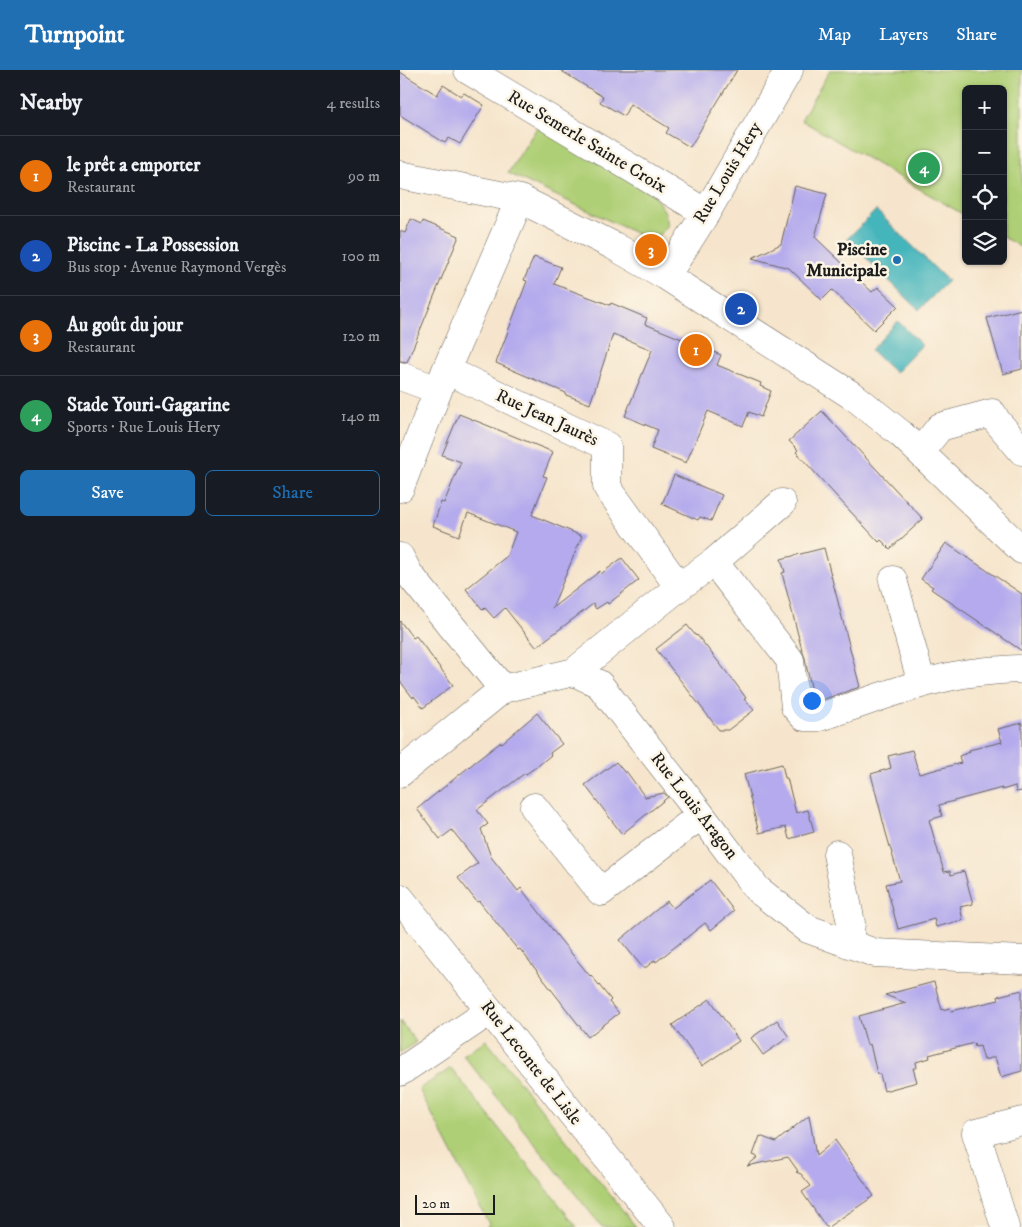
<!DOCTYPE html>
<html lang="en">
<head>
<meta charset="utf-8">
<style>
  body { margin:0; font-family:"IM FELL DW Pica",serif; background:#20242c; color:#f1f3f6 }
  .controls { position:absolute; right:15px; top:15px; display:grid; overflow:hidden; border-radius:8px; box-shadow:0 1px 4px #0004 }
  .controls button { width:45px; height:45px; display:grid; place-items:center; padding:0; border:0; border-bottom:1px solid #363941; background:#171b24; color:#f1f3f6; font:25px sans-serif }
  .scale { position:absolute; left:15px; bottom:12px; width:80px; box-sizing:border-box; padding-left:5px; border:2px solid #1c1c1c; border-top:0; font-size:14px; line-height:18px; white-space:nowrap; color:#1c1c1c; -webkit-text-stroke:4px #fcf5e5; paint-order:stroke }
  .you { position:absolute; left:411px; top:630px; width:18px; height:18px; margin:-12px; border:4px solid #fff; border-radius:50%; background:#1a73e8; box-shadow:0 0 0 8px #1a73e833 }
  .badge { display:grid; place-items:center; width:32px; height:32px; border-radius:50%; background:#1f6fb2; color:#fff; font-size:16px; font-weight:700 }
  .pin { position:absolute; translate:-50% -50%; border:2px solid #fff; box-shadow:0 1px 5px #0006 }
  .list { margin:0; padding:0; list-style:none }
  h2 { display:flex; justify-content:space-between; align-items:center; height:65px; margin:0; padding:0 20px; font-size:21px }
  h2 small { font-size:16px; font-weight:400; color:#9ea1a6 }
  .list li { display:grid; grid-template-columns:32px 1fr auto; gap:15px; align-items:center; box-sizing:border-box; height:80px; padding:0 20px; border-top:1px solid #363941 }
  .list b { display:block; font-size:19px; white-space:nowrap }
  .list p { margin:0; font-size:16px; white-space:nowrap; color:#9ea1a6 }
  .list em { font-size:16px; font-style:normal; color:#9ea1a6 }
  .actions { display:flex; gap:10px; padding:15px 20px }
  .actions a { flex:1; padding:11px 0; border:1px solid #1f6fb2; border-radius:8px; text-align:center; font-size:18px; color:#1f6fb2 }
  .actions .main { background:#1f6fb2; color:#fff }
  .icon { flex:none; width:28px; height:28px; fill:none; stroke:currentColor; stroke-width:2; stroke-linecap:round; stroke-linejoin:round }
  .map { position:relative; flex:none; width:622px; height:1157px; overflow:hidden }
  header { display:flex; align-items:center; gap:30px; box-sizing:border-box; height:70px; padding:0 25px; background:#1f6fb2; color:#fff }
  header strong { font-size:24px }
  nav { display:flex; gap:28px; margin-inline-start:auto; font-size:18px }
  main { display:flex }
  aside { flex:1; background:#171b24 }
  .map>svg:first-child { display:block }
  .green { fill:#afcf76; stroke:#667649 }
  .water { fill:#45b5bc; stroke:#30686c }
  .building { fill:#b4aaed }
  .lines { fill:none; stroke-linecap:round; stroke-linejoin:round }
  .minor-casing { stroke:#68625a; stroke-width:29 }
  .major-casing { stroke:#68625a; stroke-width:29 }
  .minor { stroke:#fff; stroke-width:28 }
  .major { stroke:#fff; stroke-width:28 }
  .poi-dot { fill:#1f6fb2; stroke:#fcf5e5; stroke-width:2 }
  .labels { text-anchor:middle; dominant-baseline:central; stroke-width:5; stroke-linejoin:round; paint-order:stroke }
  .street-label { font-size:18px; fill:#1c1c1c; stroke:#fcf5e5 }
  .poi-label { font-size:18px; font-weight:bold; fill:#1c1c1c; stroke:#fcf5e5; text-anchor:end }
</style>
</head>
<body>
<header>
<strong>Turnpoint</strong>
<nav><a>Map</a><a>Layers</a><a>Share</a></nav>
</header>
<main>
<aside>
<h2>Nearby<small>4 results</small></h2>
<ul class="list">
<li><span class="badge" style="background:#e8710a">1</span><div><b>le prêt a emporter</b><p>Restaurant</p></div><em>90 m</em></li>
<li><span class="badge" style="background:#1a4fb4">2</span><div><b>Piscine - La Possession</b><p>Bus stop · Avenue Raymond Vergès</p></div><em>100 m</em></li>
<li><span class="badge" style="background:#e8710a">3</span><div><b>Au goût du jour</b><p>Restaurant</p></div><em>120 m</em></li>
<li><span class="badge" style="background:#2e9e5b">4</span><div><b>Stade Youri-Gagarine</b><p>Sports · Rue Louis Hery</p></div><em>140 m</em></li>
</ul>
<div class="actions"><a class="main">Save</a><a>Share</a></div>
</aside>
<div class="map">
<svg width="622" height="1157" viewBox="0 0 622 1157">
  <rect width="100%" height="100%" fill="#fcf5e5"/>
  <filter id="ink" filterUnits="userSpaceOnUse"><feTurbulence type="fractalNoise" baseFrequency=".02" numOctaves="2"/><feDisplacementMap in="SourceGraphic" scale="10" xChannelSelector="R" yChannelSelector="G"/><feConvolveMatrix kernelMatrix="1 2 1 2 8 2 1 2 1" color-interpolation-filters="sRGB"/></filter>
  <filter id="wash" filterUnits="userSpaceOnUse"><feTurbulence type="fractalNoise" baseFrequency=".0096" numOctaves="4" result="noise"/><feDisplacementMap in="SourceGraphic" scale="20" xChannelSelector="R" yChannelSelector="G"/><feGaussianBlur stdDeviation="1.12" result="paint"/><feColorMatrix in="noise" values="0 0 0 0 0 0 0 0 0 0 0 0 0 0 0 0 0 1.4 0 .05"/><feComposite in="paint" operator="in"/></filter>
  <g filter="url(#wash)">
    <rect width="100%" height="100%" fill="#f6e5cc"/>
    <!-- green -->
    <path class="green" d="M 430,0 L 622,0 L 622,178 L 603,167 L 603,19 L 566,19 L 566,146 L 401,50 Z
      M 138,56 L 252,122 L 265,142 L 268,155 L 258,167 L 244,167 L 108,103 Z
      M 0,951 L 16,972 L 0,983 Z
      M 86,970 L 236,1157 L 202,1157 L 63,985 Z
      M 51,998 L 177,1157 L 86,1157 L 89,1154 L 19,1019 Z"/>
    <!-- water -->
    <path class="water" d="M 476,140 L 548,211 L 519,240 L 447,169 Z
      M 498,251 L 522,275 L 495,303 L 471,280 Z"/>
    <g id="blocks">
      <!-- building -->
      <path class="building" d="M 160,0 L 337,0 L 290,77 L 266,63 L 269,58 L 230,34 L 224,46 L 200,32 L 203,27 Z
        M 0,2 L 37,25 L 43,15 L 61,26 L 64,23 L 84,35 L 60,74 L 49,68 L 45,73 L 0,45 Z
        M 395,116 L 427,124 L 415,167 L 472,222 L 478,217 L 498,236 L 474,260 L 432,220 L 422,230 L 389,198 L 352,188 L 381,174 Z
        M 11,149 L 22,154 L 23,151 L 59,166 L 7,292 L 0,291 L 0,161 L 5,163 Z
        M 134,187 L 161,197 L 154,214 L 210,235 L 211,233 L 247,248 L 245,254 L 321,285 L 317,295 L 361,313 L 360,316 L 371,321 L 361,347 L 349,342 L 343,356 L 308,341 L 286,393 L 251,379 L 258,360 L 225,346 L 252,280 L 213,264 L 190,334 L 166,325 L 166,323 L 96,293 L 127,211 L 124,210 Z
        M 622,239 L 622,299 L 603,304 L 587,248 Z
        M 422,341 L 523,449 L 490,479 L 481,470 L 479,472 L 450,441 L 396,382 L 398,380 L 389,371 Z
        M 59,344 L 153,382 L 143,406 L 147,407 L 132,445 L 182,466 L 152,538 L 200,501 L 201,504 L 222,488 L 239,510 L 208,534 L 207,532 L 196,539 L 193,534 L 136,577 L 105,538 L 94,548 L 85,538 L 83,540 L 66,519 L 107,486 L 116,462 L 68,443 L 59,466 L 33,456 L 41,432 L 44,433 L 61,392 L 42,385 Z
        M 274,405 L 322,425 L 311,451 L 300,447 L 298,450 L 262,434 Z
        M 546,473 L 622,524 L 622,581 L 531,519 L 533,517 L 521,509 Z
        M 424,478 L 460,617 L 418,631 L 415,620 L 412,621 L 407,599 L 405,588 L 402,580 L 382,503 L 385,502 L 381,489 Z
        M 0,551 L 13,568 L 16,566 L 53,615 L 23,638 L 14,626 L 13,628 L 0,611 Z
        M 287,555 L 296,566 L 297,565 L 336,614 L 346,628 L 344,629 L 354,640 L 328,660 L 319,660 L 256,579 Z
        M 137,643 L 162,674 L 150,683 L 151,685 L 139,695 L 126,704 L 125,703 L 77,740 L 88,754 L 81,759 L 91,787 L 118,821 L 121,818 L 158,867 L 190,906 L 191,905 L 211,930 L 209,932 L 219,943 L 188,967 L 120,879 L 118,880 L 79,831 L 77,832 L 58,808 L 78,793 L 52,760 L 40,769 L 17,739 L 75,692 L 101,672 L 102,673 Z
        M 622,653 L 622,721 L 616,722 L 615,716 L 602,720 L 602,718 L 539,735 L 542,746 L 529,750 L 544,802 L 550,801 L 551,805 L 564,801 L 573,834 L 560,837 L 563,850 L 536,857 L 534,849 L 498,859 L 486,814 L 500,811 L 486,763 L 471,704 L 491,698 L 488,686 L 512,680 L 519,704 L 561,693 L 559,686 L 570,682 L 569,680 L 602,672 L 598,659 Z
        M 216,692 L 225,703 L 226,701 L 245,727 L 264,723 L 268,727 L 222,764 L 185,715 Z
        M 382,694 L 385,708 L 387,708 L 396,743 L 408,740 L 414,762 L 389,769 L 386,757 L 359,763 L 344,704 Z
        M 310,810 L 334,841 L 311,860 L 305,853 L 256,892 L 255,890 L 244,899 L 220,870 L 267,831 L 273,838 Z
        M 534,912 L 542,940 L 550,938 L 551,941 L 599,930 L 598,926 L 622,920 L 622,1001 L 601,1007 L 595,987 L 584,990 L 580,976 L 575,977 L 574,973 L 529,985 L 530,988 L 516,992 L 517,998 L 513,998 L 517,1012 L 484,1021 L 480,1004 L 477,1004 L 470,974 L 467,975 L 459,946 L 506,933 L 485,925 Z
        M 310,929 L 339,971 L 302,996 L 272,955 Z
        M 377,950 L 389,967 L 363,985 L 351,968 Z
        M 409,1045 L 416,1086 L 435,1070 L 474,1126 L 428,1157 L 426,1157 L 402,1122 L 411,1116 L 401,1104 L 396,1102 L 398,1101 L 388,1087 L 347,1096 L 358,1087 L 353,1085 L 360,1066 L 376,1072 Z"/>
    </g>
  </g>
  <g filter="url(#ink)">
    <use href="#blocks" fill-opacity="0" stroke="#68625a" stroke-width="1"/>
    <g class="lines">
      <defs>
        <path id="minor" d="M 68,0 L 306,143
          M 0,105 L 120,129 L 214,176 L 266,206 L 456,328 L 501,364 L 622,480
          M 266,206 L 306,143 L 389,0
          M 46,300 L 207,376 L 207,417 L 279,517
          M 0,306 L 38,320
          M 520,382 L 540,357 L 592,343 L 596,350 L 622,381
          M 0,418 L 46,300 L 120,129
          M 0,487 L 9,504 L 103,619
          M 314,492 L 390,590 L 395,637 L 404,647 L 419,647 C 465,633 511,614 558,605 C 579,601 599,600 619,599 L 622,600
          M 493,510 L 522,614
          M 174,602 L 279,517 L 314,492 L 382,433
          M 0,703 L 103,619 L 174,602 L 199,614 L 301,745 L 357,819 L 408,859 L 475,883 L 622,890
          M 134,737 L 201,822 L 301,745
          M 437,784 L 451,853 L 449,874
          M 0,1002 L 90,941
          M 605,1157 L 576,1063 L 622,1051"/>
        <path id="major" d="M 0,828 L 262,1157"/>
      </defs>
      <!-- minor casing -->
      <use href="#minor" class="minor-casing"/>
      <!-- major casing -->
      <use href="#major" class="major-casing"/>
      <!-- minor -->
      <use href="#minor" class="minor"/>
      <!-- major -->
      <use href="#major" class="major"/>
    </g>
  </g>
  <!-- markers -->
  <circle class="poi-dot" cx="497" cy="190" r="5"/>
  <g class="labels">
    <!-- street labels -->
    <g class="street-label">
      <text transform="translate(187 72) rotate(31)">Rue Semerle Sainte Croix</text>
      <text transform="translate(328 103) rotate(-59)">Rue Louis Hery</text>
      <text transform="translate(147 348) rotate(25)">Rue Jean Jaurès</text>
      <text transform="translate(294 736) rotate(52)">Rue Louis Aragon</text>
      <text transform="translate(131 993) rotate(52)">Rue Leconte de Lisle</text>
    </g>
    <!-- poi labels -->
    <g class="poi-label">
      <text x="487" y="180">Piscine<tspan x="487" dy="21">Municipale</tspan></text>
    </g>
  </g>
</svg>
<div class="controls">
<button>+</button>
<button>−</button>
<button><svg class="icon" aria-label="locate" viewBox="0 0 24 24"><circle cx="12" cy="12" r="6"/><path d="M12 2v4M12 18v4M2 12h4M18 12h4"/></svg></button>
<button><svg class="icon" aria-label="layers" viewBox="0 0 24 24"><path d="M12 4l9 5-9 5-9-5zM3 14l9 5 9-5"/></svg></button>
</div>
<div class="scale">20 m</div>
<div class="you"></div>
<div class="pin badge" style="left:296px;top:280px;background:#e8710a">1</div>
<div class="pin badge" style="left:341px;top:239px;background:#1a4fb4">2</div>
<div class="pin badge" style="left:251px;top:180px;background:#e8710a">3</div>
<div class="pin badge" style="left:524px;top:98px;background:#2e9e5b">4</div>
</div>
</main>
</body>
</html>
